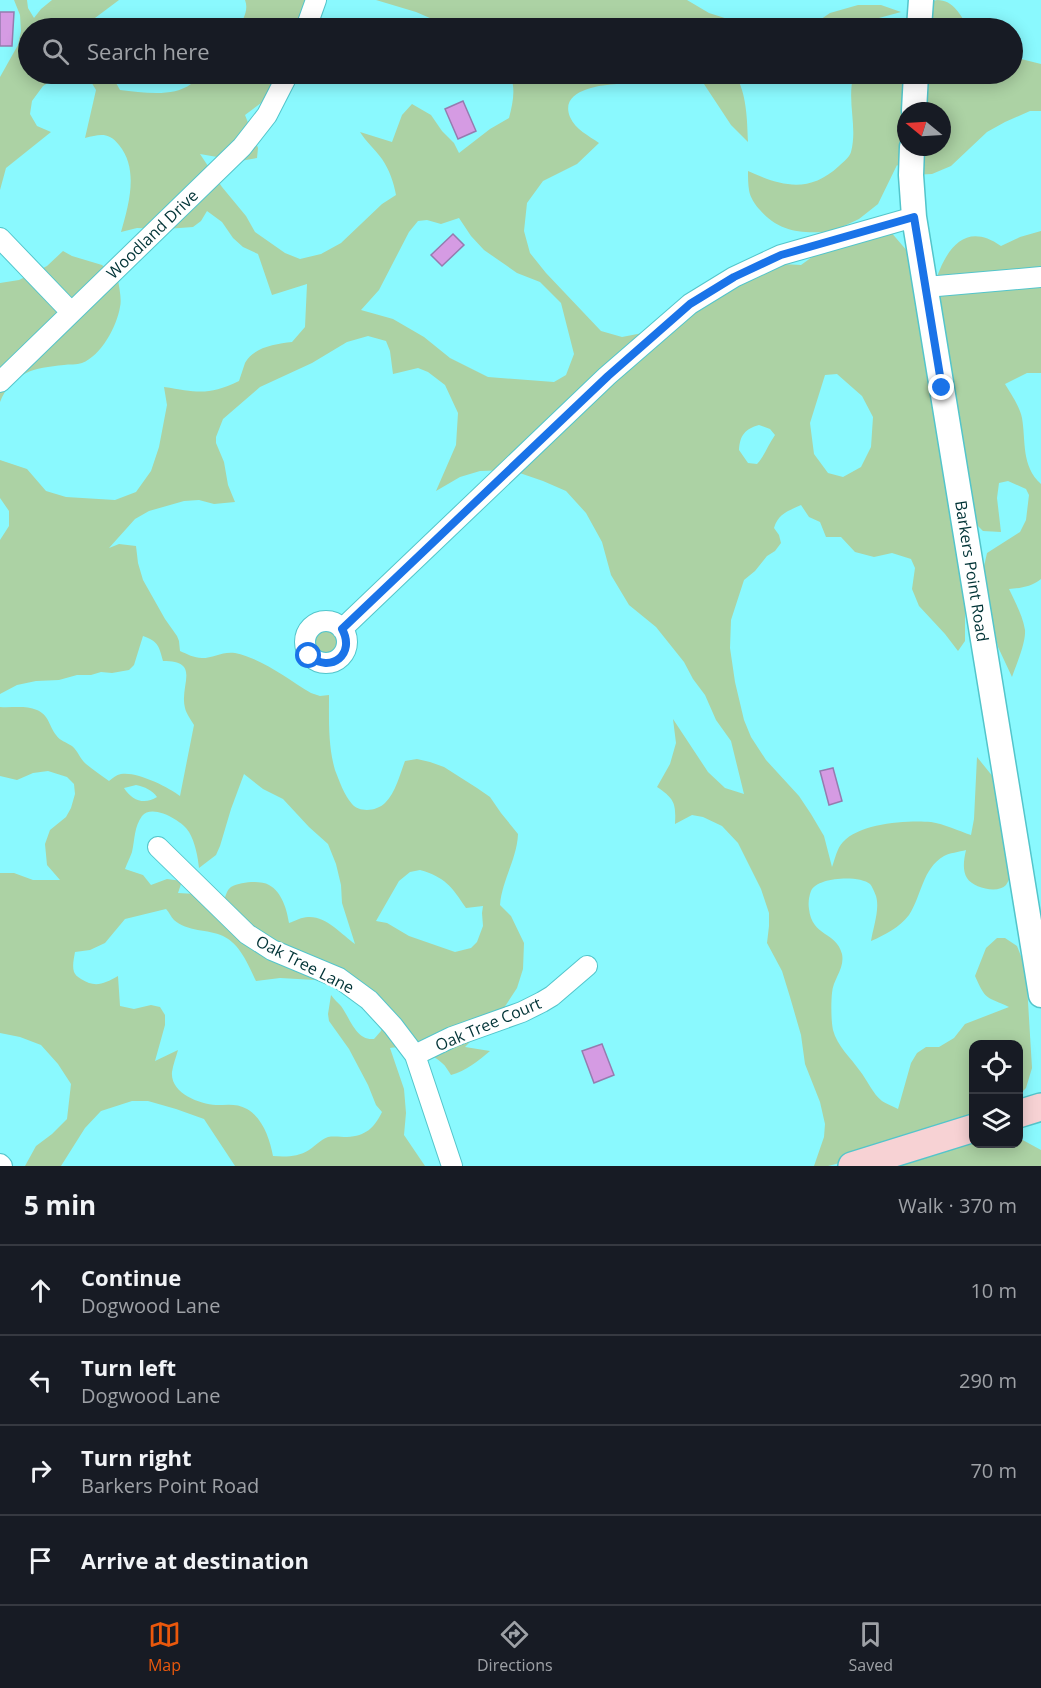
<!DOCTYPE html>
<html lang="en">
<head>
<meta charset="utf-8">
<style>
  body { margin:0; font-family:"Open Sans",sans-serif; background:#242831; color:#f1f3f6 }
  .controls { position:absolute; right:18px; bottom:18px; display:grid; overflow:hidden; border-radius:12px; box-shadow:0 3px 15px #0003 }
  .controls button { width:54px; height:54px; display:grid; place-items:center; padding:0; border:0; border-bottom:2px solid #363941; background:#171b24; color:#f1f3f6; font:30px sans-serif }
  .compass { position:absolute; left:897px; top:102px; width:54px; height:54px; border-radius:50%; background:#171b24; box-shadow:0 3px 15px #0003; rotate:288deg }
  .stop { position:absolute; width:18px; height:18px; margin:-14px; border:4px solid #1a73e8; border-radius:50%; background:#fff }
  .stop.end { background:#1a73e8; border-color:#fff; box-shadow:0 2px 6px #0008 }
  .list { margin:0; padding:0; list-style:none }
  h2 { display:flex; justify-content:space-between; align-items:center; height:78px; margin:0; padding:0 24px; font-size:26px }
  h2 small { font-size:20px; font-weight:400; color:#9ea1a6 }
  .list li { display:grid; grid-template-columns:39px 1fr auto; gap:18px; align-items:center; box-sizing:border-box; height:90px; padding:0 24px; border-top:2px solid #363941 }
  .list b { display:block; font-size:22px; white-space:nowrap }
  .list p { margin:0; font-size:20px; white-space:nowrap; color:#9ea1a6 }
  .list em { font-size:20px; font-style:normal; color:#9ea1a6 }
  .icon { flex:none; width:33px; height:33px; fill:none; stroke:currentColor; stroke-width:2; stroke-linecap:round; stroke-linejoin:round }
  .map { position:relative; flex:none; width:1041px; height:1166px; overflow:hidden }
  .search { position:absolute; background:#171b24; box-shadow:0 3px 15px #0003; left:18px; right:18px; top:18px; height:66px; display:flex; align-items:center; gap:15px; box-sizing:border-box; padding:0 21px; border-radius:33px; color:#9ea1a6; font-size:22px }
  .sheet { height:438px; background:#171b24 }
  nav { display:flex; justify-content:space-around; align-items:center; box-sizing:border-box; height:84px; border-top:2px solid #363941; background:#171b24; font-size:16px; color:#9ea1a6 }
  nav a { display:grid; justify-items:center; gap:3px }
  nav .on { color:#ea580c }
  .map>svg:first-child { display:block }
  .green { fill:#acd2a4; fill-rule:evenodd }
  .water { fill:#d59be3; stroke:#957caf; stroke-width:1.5 }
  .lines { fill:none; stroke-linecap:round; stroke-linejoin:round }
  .minor-casing { stroke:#53c5cb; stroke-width:22 }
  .tertiary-casing { stroke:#53c5cb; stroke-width:27 }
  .secondary-casing { stroke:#53c5cb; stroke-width:30 }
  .minor { stroke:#fff; stroke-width:20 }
  .tertiary { stroke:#fff; stroke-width:24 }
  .secondary { stroke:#f7d2d4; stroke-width:27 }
  .route { stroke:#1a73e8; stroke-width:8 }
  .labels { text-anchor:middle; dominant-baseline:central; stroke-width:5; stroke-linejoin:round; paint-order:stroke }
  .street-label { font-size:16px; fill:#003336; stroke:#fff }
</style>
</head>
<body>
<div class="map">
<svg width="1041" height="1166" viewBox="0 0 1041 1166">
  <rect width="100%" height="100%" fill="#8af9fe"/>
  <!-- green -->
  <path class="green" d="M 14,0 L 27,0 L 28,8 L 34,18 L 41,9 L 52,0 L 119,0 L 95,18 L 87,28 L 28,28 L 28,74 L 62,74 L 43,86 L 32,101 L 30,114 L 37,126 L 51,132 L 6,168 L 0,190 L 0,77 L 18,45 L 21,31 L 20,15 Z
    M 245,0 L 307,0 L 297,28 L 238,28 C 243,20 249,10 245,0 Z
    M 376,0 L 687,0 L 709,13 L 731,20 L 777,28 L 679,28 L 673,19 L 662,28 L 453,28 L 416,12 Z
    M 937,0 C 954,0 960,15 969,28 L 924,28 L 928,9 L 933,1 Z
    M 858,5 L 881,5 L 901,12 L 879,18 L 870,25 L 877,28 L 808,28 L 830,13 Z
    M 1013,57 L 1041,64 L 1041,111 L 1030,111 L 1005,122 L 987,132 L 951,166 L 932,174 L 911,175 L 897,165 L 878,204 L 859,219 L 844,226 L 890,231 L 908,252 L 934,286 C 944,253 963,219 1001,246 L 1020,237 L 1041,231 L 1041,373 L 1027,373 L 1005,384 C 1011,394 1020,407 1022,418 C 1026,441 1021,466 1041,484 L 1041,579 C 1031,587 1021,588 1009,589 C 1015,602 1023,616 1025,630 C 1026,643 1016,665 1012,677 L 998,647 L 985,589 L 983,571 L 987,553 L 1020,532 L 1026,520 L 1029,495 L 1026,489 L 1008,481 L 999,483 L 997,498 L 1001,532 L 983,531 L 973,521 L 950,482 L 950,516 L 965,595 L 965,641 L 958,651 L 945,634 L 919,606 L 912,589 L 915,568 L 911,559 L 892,553 L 874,557 L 855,552 L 841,537 L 826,537 L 820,522 L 809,517 L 801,505 C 788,511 778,514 774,528 L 779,535 L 781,543 L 775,551 L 767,556 L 755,571 L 744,580 L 731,620 L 730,648 L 735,682 L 744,720 L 751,737 L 766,760 L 799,796 L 811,814 L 824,836 L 832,867 C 835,859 837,848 843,842 C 860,823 908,820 931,822 C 944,824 959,831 971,835 L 974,819 L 977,757 L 998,783 L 1011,876 C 1009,879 1008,882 1006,885 C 998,894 973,888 967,878 C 962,870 964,859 966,850 C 959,852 949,853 944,856 C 922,869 922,895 909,915 C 900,927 885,935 871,941 C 873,928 880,909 876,896 C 875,893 872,886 870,884 C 859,875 817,877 811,891 C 809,896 808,903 809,909 C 812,937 836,931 842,954 C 845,969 833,979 832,993 C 831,1002 831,1021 833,1030 C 837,1046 851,1058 860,1071 C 867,1080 873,1094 882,1101 C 886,1104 893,1106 898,1109 L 911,1063 L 917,1053 L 926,1047 L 939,1047 L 954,1038 L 965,1024 L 1009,1007 C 986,996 986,1001 975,976 L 986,948 L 997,938 L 1005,938 L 1017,946 L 1026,969 L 1032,1068 L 1026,1088 L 1019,1095 L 1018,1044 L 974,1044 L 973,1114 L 970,1114 L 954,1123 L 924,1136 L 836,1164 L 828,1166 L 814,1166 L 824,1137 L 825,1124 L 820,1102 L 805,1064 L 801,1035 L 790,997 L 782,971 L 767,943 L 769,926 L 769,913 L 761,889 L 738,843 L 722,826 L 703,817 L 692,815 L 675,824 C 676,804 675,799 657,787 L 670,764 L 676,743 L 673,719 L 708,772 L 725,788 L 744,794 L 731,741 L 716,720 L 705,695 L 693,679 L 684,662 L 656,627 L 629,605 L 611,575 L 602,542 L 586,513 L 566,491 L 543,481 L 511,470 L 480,471 L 460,477 L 436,491 L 456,445 L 458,413 L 445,385 L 428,372 L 418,368 L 393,374 L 390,351 L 386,341 L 368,336 L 347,342 L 312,363 L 260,387 L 223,419 L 216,437 L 216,443 L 224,462 L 228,485 L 235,502 L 214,504 L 199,500 L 184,501 L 149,511 L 135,519 L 109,548 L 119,544 L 136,546 L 138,563 L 143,580 L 165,619 L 177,636 L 179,641 L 180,651 C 187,654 194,658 202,658 C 213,658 223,651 235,653 C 263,659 286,678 311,693 L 320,696 L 329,695 C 329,720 328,746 335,770 C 339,780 344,795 352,804 C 360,813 377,811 385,803 C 396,792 400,774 405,761 L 417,759 L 430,762 L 444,767 L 477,788 L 490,797 L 501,813 L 518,834 C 517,859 502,880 500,905 L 511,916 L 524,943 L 523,969 L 517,988 L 504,1008 L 465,1047 L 490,1051 C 478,1061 466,1071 451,1075 C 448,1071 446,1066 442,1063 C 431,1052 405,1046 390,1048 L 404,1089 L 406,1113 L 404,1135 L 425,1166 L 235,1166 L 204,1119 L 176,1109 L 148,1101 L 132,1101 L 101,1111 L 85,1128 L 61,1166 L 25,1166 L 36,1146 L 52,1134 L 67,1119 L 71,1084 L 58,1064 L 41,1045 L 20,1037 L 0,1033 L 0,873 L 14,873 L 33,880 L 60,880 L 47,865 L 45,844 L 50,830 L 66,817 L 71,808 L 75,794 L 74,784 L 67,777 L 48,771 L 33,773 L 17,780 L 0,776 L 0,707 C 12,708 25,705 37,710 C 49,715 49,726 56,735 C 60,741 66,742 72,746 C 78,751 80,759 86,764 C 93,770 101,775 109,781 C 113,778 116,775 121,774 C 136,771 169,787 180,796 L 194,725 C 191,720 186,713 185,708 C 179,685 202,661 163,661 C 159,646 158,641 143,636 L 134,665 L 129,670 L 112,673 L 101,672 L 91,675 L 77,675 L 59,680 L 36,681 L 17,685 L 0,694 L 0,540 L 9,526 L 9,511 L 0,498 L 0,460 L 27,469 L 46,491 L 66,497 L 115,500 L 136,492 L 151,471 L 159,447 L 167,405 L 164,387 C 197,392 208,396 239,381 C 241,375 243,369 245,363 C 254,347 275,344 292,342 L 305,327 L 307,284 L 272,295 L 258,254 L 243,247 L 233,238 L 222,222 L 207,211 L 201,221 L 193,227 L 166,229 L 137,228 L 121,232 C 129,204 139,169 119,145 C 109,132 100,134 85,138 L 96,90 L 90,80 L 75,74 L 111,74 L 120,90 C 142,92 172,98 191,84 C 195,81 198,77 201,74 L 280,74 L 265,100 L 245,115 L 258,148 L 257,158 L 240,161 L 200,154 L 222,187 L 246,216 L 255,232 L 285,253 L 300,259 L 321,254 L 341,243 L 382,204 L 396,195 C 394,183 389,169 382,159 C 375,149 366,142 360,132 L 392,142 L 402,115 L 412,104 L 431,115 L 442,131 L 454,143 L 459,153 L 490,129 L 509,118 C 513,102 516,89 510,74 L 621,74 L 617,84 C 600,85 559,90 570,117 C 575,129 589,136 599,143 L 577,164 L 543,181 L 527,203 L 524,231 L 530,253 L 546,273 L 601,331 L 622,337 L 653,331 L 698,292 L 782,264 L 801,265 L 826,247 L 838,232 C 807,232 783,236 760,210 C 755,205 750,197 749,190 C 748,184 748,177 748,171 C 781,186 809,194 839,166 C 843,162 849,158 851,152 C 858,126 846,100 854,74 L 1012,74 ZM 906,111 L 942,111 L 942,147 L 906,147 ZM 459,218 L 471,236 L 484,250 L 517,273 L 540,282 L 561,303 L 574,354 L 566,375 L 554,382 L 488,377 L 450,358 L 424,337 L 393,319 L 361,310 L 379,290 L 409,232 L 418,221 L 427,220 L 441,224 ZM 837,374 L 862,396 L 873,417 L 871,447 L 861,467 L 843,477 L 828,473 L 814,454 L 810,423 L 825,375 ZM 759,425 L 770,429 L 775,435 C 768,445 765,455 757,464 L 748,463 L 739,450 C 740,435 745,429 759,425 ZM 244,774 L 263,789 L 283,799 L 309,827 L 328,844 L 336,864 L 341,885 L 342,903 L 355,944 C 342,935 327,916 308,917 C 302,917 295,921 289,923 C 287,910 282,892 269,885 C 260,880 241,882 231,887 C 227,890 226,895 224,900 L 196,894 L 178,893 L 182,881 L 167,879 L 151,885 L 143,875 L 125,869 C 127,863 130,858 132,852 C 135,839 134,827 142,816 C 152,803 183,821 189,832 C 195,842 198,857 199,868 L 216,855 L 220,846 L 231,809 ZM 136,785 C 145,787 152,790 157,797 C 145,805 132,801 124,788 ZM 420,870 C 445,877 452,887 466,908 L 483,906 L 482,913 L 483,926 L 477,942 L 471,948 L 455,952 L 409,936 L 387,923 L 376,921 L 399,881 L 410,872 ZM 166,909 C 169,912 171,917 174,920 C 187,932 208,929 223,936 C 240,944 248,964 256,981 L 280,978 L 315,980 L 345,974 L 383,1025 L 381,1031 L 374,1039 C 356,1041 350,1018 341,1006 C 338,1003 334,999 331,995 L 328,1014 L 329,1021 L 349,1049 L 368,1085 L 376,1105 L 382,1112 C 374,1128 366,1136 347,1137 C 341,1137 334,1136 328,1137 C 320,1140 315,1146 309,1150 C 298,1157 285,1157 273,1156 C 270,1140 263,1118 247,1109 C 237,1103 227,1105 216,1105 C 199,1104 170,1093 172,1072 C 173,1065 176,1057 178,1050 L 155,1061 L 165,1025 L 165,1015 L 160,1007 L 151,1005 L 134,1009 L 120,1006 L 118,976 C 104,984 95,988 81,979 C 77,976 76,976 74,972 C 72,966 74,958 75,952 L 90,950 L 105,943 L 125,919 Z
    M 700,74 L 735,74 C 747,94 747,119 748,142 L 731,125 L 702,81 Z
    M 63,251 L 72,256 L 102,265 L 118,279 C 119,288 122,299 120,307 C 117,326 101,356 82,363 C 77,365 69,364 64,365 C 34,368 12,372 0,402 L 0,283 L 19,280 L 47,266 Z
    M310 642a16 16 0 1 1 32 0a16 16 0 1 1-32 0Z
    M 973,1133 L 974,1144 L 1018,1144 L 1019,1138 L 1041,1150 L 1041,1166 L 880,1166 Z"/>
  <!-- water -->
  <path class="water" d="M 0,12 L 14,12 L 12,46 L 0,46 Z
    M 463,101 L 476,131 L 458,139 L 445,109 Z
    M 453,234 L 464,245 L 442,266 L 431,255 Z
    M 833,768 L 842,801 L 829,805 L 820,771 Z
    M 602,1044 L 614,1075 L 594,1083 L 582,1051 Z"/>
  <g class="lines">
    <defs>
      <path id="minor" d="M 306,28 L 316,0
        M 0,238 L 71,312
        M 926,287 L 1041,277
        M 0,382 L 242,147 L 267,115 L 288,74
        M305 642a21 21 0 1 1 42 0a21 21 0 1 1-42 0Z
        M 342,629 L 607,376 L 690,304 L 734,277 L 781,255 L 914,217
        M 158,847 L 247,934 L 272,950 L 339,978 L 369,1000 L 393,1026 L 415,1055 L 452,1166
        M 415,1055 L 452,1037 L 522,1012 L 542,1002 L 552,996 L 587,966
        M 0,1164 L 2,1166"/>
      <path id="tertiary" d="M 919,28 L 921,0
        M 914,111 L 916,74
        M 912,147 L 911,175 L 914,217 L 1041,995"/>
      <path id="secondary" d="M 1018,1114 L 1041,1107
        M 852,1166 L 974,1128"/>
    </defs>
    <!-- minor casing -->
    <use href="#minor" class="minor-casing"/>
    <!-- tertiary casing -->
    <use href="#tertiary" class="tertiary-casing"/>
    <!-- secondary casing -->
    <use href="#secondary" class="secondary-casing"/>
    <!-- minor -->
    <use href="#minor" class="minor"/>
    <!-- tertiary -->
    <use href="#tertiary" class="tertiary"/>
    <!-- secondary -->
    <use href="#secondary" class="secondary"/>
  </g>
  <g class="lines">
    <!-- route -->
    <path class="route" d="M 309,656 C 331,674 356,654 342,629 L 608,376 L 690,304 L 734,277 L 781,255 L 914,217 L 942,388"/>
  </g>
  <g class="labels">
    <!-- street labels -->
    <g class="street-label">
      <text transform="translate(152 234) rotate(-44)">Woodland Drive</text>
      <text transform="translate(972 571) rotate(81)">Barkers Point Road</text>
      <text transform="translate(305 964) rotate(27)">Oak Tree Lane</text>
      <text transform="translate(488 1024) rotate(-23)">Oak Tree Court</text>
    </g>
  </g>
</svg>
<div class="controls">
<button><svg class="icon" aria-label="locate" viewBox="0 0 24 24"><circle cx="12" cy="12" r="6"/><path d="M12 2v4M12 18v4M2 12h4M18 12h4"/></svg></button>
<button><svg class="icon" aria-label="layers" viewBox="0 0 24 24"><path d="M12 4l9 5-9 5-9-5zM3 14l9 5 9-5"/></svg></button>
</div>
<svg class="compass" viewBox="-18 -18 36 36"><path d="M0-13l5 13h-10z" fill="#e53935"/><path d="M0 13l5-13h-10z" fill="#9ea1a6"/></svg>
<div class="stop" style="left:309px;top:656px"></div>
<div class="stop end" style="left:942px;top:388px"></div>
<div class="search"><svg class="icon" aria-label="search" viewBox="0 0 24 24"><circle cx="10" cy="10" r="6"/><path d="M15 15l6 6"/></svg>Search here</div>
</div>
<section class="sheet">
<h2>5 min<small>Walk · 370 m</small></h2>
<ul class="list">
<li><svg class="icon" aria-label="ahead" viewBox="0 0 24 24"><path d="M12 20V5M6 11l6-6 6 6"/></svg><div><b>Continue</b><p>Dogwood Lane</p></div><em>10 m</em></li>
<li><svg class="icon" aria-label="left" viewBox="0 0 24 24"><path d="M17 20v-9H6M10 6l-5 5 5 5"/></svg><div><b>Turn left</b><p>Dogwood Lane</p></div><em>290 m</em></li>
<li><svg class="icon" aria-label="right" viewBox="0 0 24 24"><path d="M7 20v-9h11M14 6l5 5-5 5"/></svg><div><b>Turn right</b><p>Barkers Point Road</p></div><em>70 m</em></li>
<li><svg class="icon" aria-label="arrive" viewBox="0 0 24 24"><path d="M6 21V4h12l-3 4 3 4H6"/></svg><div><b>Arrive at destination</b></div></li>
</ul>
</section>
<nav>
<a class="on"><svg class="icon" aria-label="map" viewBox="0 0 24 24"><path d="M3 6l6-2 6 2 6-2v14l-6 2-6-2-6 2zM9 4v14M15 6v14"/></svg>Map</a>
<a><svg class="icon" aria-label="directions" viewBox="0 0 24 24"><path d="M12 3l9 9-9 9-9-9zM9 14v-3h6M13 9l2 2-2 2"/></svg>Directions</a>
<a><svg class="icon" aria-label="saved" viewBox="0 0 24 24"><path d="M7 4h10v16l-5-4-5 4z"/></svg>Saved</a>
</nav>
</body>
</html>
